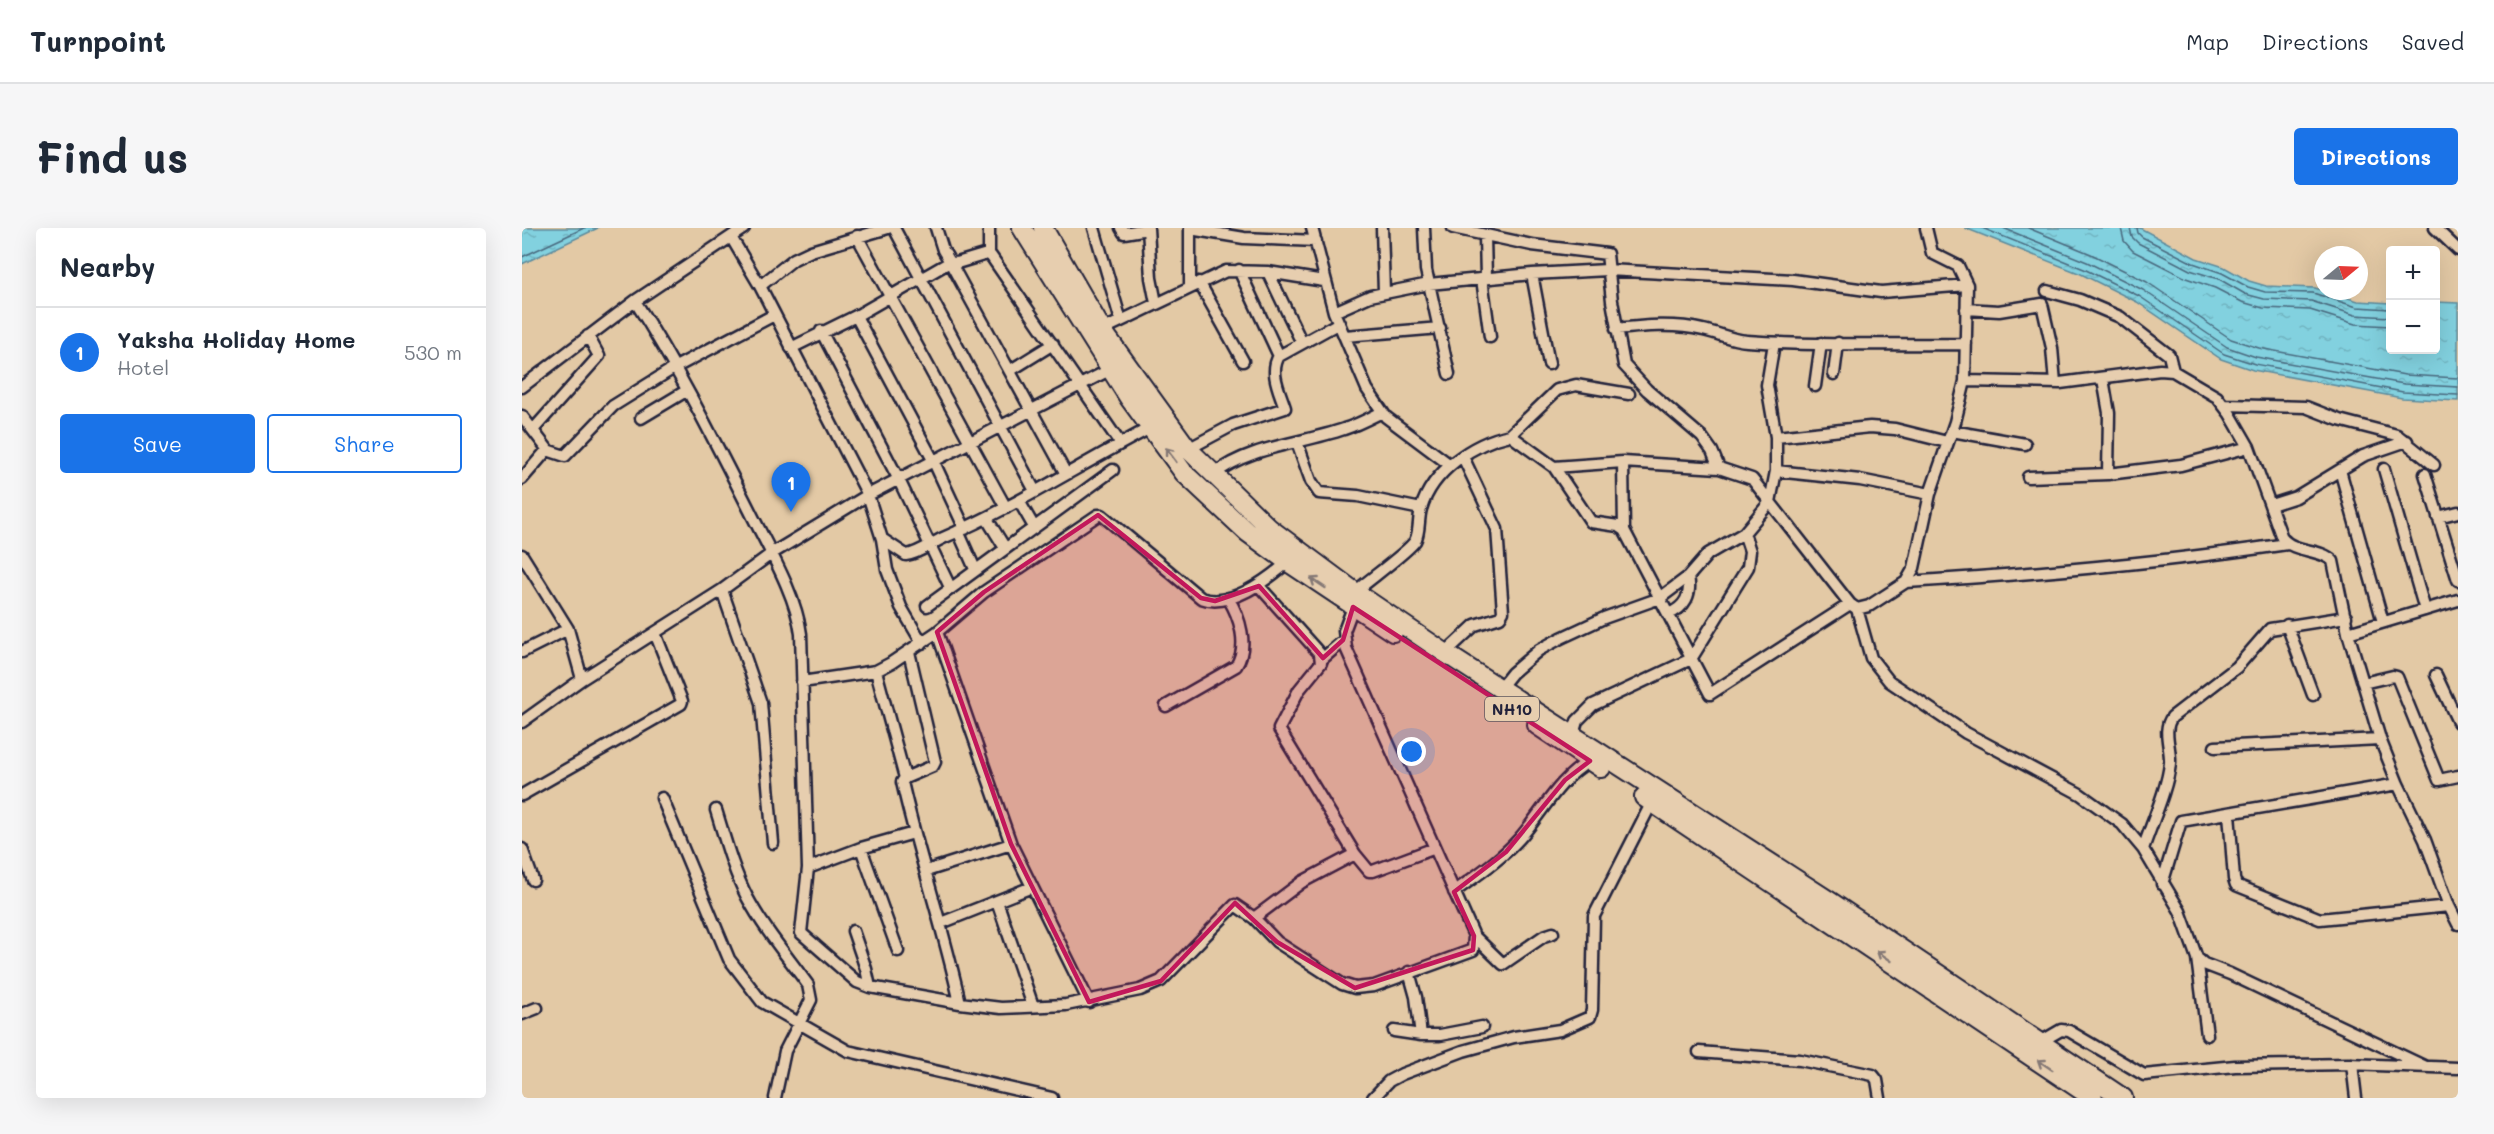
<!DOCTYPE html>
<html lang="en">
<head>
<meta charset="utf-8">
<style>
  body { margin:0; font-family:Mali,sans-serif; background:#f6f6f7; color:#1f2937 }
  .controls { position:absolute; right:18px; top:18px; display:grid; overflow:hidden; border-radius:6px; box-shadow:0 6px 24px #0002 }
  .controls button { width:54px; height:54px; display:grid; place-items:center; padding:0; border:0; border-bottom:2px solid #e0e1e3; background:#fff; color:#1f2937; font:30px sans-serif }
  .compass { position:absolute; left:1792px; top:18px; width:54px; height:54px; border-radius:50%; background:#fff; box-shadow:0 6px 24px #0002; rotate:71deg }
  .you { position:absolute; left:890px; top:524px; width:21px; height:21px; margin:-15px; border:4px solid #fff; border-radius:50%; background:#1a73e8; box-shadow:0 0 0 9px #1a73e833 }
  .badge { display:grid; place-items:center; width:39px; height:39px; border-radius:50%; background:#1a73e8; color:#fff; font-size:20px; font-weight:700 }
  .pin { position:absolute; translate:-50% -50px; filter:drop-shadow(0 2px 3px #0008) }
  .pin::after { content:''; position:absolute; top:32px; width:21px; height:18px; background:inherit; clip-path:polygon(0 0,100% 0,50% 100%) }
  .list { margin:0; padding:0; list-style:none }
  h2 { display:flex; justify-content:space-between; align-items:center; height:78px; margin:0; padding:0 24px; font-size:26px }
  h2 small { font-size:20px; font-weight:400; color:#747a83 }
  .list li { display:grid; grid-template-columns:39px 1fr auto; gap:18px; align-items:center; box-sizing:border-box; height:90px; padding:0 24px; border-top:2px solid #e0e1e3 }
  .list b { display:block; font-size:22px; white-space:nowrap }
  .list p { margin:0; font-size:20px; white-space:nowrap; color:#747a83 }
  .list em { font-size:20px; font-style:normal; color:#747a83 }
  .actions { display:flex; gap:12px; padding:18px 24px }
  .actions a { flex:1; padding:14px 0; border:2px solid #1a73e8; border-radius:6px; text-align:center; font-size:21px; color:#1a73e8 }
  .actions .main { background:#1a73e8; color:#fff }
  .map { position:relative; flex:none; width:1936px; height:870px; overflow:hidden; border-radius:6px }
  header { display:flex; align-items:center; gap:36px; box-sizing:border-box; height:84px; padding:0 30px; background:#fff; border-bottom:2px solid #e0e1e3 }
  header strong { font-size:28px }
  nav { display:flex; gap:33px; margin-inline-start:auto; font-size:21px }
  .intro { display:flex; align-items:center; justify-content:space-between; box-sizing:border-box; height:144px; padding:0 36px }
  h1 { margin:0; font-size:42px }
  .button { padding:15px 27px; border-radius:6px; background:#1a73e8; color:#fff; font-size:21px; font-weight:700 }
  main { display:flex; gap:36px; padding:0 36px }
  aside { flex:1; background:#fff; border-radius:6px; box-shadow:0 6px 24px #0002 }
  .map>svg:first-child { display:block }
  .water { fill:url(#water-ripples); stroke:#5c8b9d; stroke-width:1.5 }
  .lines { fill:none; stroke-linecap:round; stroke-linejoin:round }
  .shore { stroke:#48687d; stroke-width:1.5 }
  .street-casing { stroke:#22223b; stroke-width:15 }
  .highway-casing { stroke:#22223b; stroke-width:22 }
  .street { stroke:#e7ceaf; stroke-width:10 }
  .highway { stroke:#e7ceaf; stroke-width:18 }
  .oneway { stroke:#847875 }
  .marked { fill:#c2185b; fill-opacity:0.2; stroke:#c2185b; stroke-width:4.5; stroke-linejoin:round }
  .labels { text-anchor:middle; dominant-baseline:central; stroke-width:5; stroke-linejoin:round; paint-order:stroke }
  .shield { fill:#e7ceaf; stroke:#5d565e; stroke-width:1.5 }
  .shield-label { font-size:15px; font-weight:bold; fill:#22223b }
</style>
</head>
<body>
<header>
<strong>Turnpoint</strong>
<nav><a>Map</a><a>Directions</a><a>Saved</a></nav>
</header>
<div class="intro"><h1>Find us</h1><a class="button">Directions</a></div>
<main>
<aside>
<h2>Nearby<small></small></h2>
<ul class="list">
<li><span class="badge">1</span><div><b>Yaksha Holiday Home</b><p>Hotel</p></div><em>530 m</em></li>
</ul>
<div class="actions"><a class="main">Save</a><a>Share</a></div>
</aside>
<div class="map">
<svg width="1936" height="870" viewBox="0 0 1936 870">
  <defs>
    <pattern id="water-ripples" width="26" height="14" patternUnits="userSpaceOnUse" patternTransform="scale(1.5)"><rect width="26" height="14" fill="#82d1df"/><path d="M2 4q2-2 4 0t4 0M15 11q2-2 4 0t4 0" fill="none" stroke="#70b3c0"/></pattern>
  </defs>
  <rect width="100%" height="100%" fill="#e3c9a5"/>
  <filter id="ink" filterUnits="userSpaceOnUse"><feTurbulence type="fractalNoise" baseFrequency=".0167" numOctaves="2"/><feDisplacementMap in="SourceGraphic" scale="12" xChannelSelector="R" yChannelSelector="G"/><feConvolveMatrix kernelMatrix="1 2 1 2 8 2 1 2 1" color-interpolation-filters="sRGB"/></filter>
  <g filter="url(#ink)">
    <!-- water -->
    <path class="water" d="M 0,0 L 76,0 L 0,36 Z
      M 1443,0 L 1618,0 L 1674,30 L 1702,39 L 1727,53 L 1744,58 L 1793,60 L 1836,73 L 1868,75 L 1868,122 L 1914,122 L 1914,74 L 1936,75 L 1936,173 L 1880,170 L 1731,142 L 1699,131 L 1615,74 L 1559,46 Z"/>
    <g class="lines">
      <!-- shore -->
      <path class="shore" d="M 1460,0 L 1562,41 L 1617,68 L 1702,126 L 1733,136 L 1881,164 L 1936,167
        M 1481,0 L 1565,34 L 1621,62 L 1705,119 L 1734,129 L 1882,156 L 1936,159
        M 1506,0 L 1569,26 L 1625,54 L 1709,111 L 1737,120 L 1883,147 L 1936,150
        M 1599,0 L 1602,13 L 1611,23 L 1664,50 L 1693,60 L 1720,74 L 1741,80 L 1788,82 L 1833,96 L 1868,98
        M 1608,0 L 1610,9 L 1616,15 L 1668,42 L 1697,51 L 1723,66 L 1742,71 L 1789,73 L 1833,87 L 1868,89
        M 1615,0 L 1616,5 L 1620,9 L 1671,35 L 1700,45 L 1726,59 L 1743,64 L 1791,65 L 1835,79 L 1868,81
        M 0,29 L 62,0"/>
      <defs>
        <path id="street" d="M 372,0 L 513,263
          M 414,0 L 421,22 L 428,34 L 435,35 L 465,26 L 469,28 L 598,215
          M 467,0 L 467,27
          M 572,0 L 599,93
          M 599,0 L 602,5 L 626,1
          M 626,0 L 629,50 L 634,75
          M 790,0 L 812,84 L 845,161 L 864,189 L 928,237
          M 860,0 L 862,64
          M 902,0 L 904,42 L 927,146
          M 931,0 L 1010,17 L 1085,26 L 1090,73 L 1102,137 L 1125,162 L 1180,209 L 1190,223 L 1197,240
          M 1913,0 L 1936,22
          M 668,1 L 722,10 L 794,13
          M 335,8 L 484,280
          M 963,8 L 964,50
          M 209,9 L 238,58 L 346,267 L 360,311 L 365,342 L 379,379 L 400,415
          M 717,42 L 757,128
          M 746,44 L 780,115
          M 1010,46 L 1027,136
          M 960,51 L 968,109
          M 677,54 L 721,133
          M 238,58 L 272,31 L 289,23 L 366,0
          M 668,59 L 668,0
          M 1525,63 L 1558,72 L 1598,89 L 1647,127 L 1651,143
          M 113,73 C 156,140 192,212 228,283 C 246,320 274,366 279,406 L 286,640 L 279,705 L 335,754 L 348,759 L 438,775 L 479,780 L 544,777 L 618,762 L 639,753 L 713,677 L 732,690 L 755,714 L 820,756 L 833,760 L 852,758 L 951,722 L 952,708 L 824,420 L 822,403 L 831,379
          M 1444,81 L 1477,83 L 1520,76 L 1530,120 L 1533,155
          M 812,84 L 848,68 L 907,56 L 1010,46 L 1086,42 L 1271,52 L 1359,64 L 1445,57
          M 334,88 L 411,232 L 443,301
          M 1094,101 C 1123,98 1152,95 1181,102 C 1196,105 1209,112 1225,113 C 1298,118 1371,116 1444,116
          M 580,102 L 704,43 L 746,44 L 802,53
          M 299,103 L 376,250 L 428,359
          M 823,108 L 918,100
          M 269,120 L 334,88 L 428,34 L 544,246
          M 489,142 L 531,116
          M 1312,146 L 1316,115
          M 1581,151 L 1587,185 L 1586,246 L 1659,237 L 1727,219
          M 1443,153 L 1538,155 L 1638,142 L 1651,143 L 1695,169 L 1708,186 L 1727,219 L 1760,310 C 1772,325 1798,320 1811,333 L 1826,405 L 1858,511 L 1876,556 L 1903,612 L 1927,678 L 1936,696
          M 1293,158 L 1299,115
          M 0,159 L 113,73 L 222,0
          M 1703,177 L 1784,179 L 1817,192 L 1875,207 L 1912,237
          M 0,188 L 26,222
          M 119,190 L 164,163
          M 11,202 L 77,128 L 66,108
          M 1430,203 L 1503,216
          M 988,207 L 1035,162 L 1054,157 L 1107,166
          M 1254,209 L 1348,199 L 1373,201 L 1425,214
          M 775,214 L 789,253 L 797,265 L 836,268 L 899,281
          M 666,221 L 711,197 L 763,180 C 758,164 747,144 757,128 L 817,95
          M 1101,234 L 1102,302
          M 1032,239 L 1069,294 L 1096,298 L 1102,302 L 1188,466 L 1328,376
          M 1862,241 L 1903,382
          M 1818,242 L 1861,394
          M 1254,243 L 1338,252 L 1408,266
          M 1903,246 L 1936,352
          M 691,247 C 727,218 779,216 822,201 C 835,197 848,190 860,184
          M 1506,249 L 1586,246
          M 0,251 L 25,222 L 43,228 L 91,178 L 152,140 L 252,87
          M 497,273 L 512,299
          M 1749,277 L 1774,269 L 1841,228 L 1885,213
          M 1916,289 L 1936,284
          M 465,291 L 483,320
          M 436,303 L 453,341
          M 360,311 L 384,327 C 396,326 410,315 421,310 C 493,279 559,236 628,200
          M 0,327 L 46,401 L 60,451
          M 1384,354 C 1512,346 1639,335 1765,316
          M 737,358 L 798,426 L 799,435 L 777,462 L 757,501 L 833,626 L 847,643 L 851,643 L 913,620
          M 200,362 L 239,475 L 251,615
          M 833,364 C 844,354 887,323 893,313 C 898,304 896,291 899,281 C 910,243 951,215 988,207 L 1032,239 L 1101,234 L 1197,240 L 1230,251 L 1328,376 L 1335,381 L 1347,378 L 1384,354 L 1392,340 L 1408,266 L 1433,194 L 1443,153 L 1445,57 L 1436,38 L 1410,25 L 1404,0
          M 405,378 L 591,242
          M 1335,381 L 1349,430 L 1367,453 L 1444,505 L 1558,566 L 1600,596 L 1621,621 L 1658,683 L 1675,730 L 1682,736 L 1708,746 L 1904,839
          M 1146,386 C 1163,380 1170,366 1166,349
          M 1765,397 L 1791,467
          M 415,404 L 489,616 L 567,774
          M 1826,405 L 1936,372
          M 0,424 L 46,401
          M 387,424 L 413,534 L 411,538 L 383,550 L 380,554 C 397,629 422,701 438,775
          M 923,425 L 953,397 L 978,389 L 981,384 L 975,301 L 941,229
          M 799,432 L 822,412
          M 354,443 L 383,550
          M 1914,447 L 1936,494
          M 280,454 L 354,443 L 369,435 L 415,404 L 462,364 L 576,287 L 580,287 L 679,370 C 708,381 745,352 766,334
          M 1841,455 L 1871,448 L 1875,449 L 1917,552 L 1936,548
          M 978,460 L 990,445 L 1017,422 L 1039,410 L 1082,390 L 1138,370 L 1166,349 L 1186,326 L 1222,305 L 1248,274 L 1254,243 L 1254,209 L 1245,157 L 1252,115
          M 644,478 L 714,438 C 727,418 718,389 706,370
          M 0,494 L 60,451 L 200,362 L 249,326 L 346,267 L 589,141
          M 1050,510 L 1055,493 L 1071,477 L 1169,431 L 1226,339 L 1228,323 L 1222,305
          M 1693,519 L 1858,511
          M 0,567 L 159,476 L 160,473 L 133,405
          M 140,570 L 207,731 L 240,774 L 326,823 L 530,870
          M 194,582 C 203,611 211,642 225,669 C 242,701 265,728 286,757 L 289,772 L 263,823 L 253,870
          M 1707,585 L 1712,651 L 1714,657 L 1798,691 L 1927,678
          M 339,620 L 376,723
          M 0,621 L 11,652
          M 1621,621 C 1629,597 1646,559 1648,535 C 1649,519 1640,502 1650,489 L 1715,439 L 1748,401 L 1824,389
          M 286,640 L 339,620 L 392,605
          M 404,643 L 489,616
          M 1640,656 L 1659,593 L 1876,556
          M 932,664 C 955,647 978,632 997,611 C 1020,585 1037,550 1068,533
          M 475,673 L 511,778
          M 732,690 L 780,654 L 833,626
          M 419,695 L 510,659
          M 331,703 L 344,741 L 348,759
          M 952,708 L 981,736 L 1022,708 L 1031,705
          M 1675,730 L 1685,807
          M 0,786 L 15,780
          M 872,803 L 899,807 L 894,769 L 887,744
          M 899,807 L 918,807 L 960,799
          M 1520,813 L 1539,802 L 1547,803 L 1622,847 L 1713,838 L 1826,836 L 1936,840
          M 1177,824 L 1278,832 L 1351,847 L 1355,852 L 1358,870
          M 1830,836 L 1834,870
          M 851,870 L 867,853 L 880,846 L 941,823 L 992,809 L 1038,802 L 1068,789 L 1070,782 L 1072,688 L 1130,574"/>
        <path id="highway" d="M 500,0 L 607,170 L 662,245 L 725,304 L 766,334 L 871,404
          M 521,0 L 580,102 L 666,221 L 747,300 L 833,364 L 923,425 L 1309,674 L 1601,870
          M 1015,497 L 1079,540
          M 1122,569 L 1571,870"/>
      </defs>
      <!-- street casing -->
      <use href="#street" class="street-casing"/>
      <!-- highway casing -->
      <use href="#highway" class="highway-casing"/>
      <!-- street -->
      <use href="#street" class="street"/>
      <!-- highway -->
      <use href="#highway" class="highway"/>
    </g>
    <!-- one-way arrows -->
    <defs><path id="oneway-shaft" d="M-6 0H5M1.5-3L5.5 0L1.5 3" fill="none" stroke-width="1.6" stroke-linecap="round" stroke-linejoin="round" transform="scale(1.5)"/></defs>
    <g class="oneway">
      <use href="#oneway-shaft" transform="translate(649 227) rotate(-127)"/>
      <use href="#oneway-shaft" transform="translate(796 355) rotate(-146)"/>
      <use href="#oneway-shaft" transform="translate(1362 728) rotate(-146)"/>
      <use href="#oneway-shaft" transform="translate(1523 837) rotate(-146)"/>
    </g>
  </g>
  <!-- marked area -->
  <path class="marked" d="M 576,287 L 679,370 L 693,373 L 737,358 L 801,430 L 821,412 L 831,379 L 1068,533 L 1043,552 L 984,624 L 932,664 L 952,708 L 951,722 L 833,760 L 755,714 L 713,675 L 639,753 L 567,774 L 489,616 L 415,404 L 462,364 Z"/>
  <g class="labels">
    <!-- shield labels -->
    <rect class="shield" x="963" y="469" width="54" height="24" rx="4.5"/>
    <g class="shield-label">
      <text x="990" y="481">NH10</text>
    </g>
  </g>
</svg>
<div class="controls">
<button>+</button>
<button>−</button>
</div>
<svg class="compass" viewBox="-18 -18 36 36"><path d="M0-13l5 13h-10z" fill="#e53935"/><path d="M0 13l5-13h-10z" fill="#747a83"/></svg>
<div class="you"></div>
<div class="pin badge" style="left:269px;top:284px">1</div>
</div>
</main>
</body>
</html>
